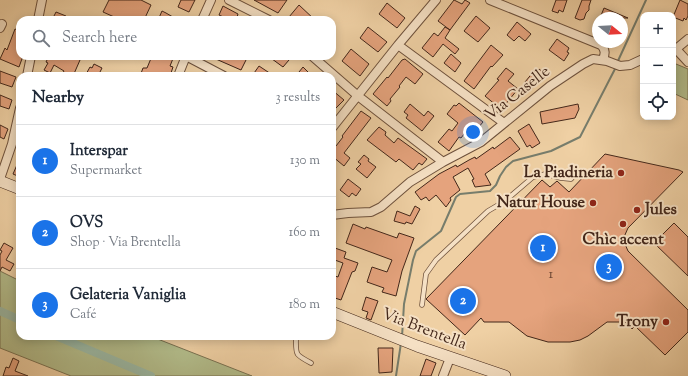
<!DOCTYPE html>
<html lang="en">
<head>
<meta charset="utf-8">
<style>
  body { margin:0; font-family:"Sorts Mill Goudy",serif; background:#f6f6f7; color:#1f2937 }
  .controls { position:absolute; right:12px; top:12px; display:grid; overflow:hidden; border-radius:8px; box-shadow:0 2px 10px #0003 }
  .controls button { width:36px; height:36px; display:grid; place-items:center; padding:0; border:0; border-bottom:1px solid #e0e1e3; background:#fff; color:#1f2937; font:20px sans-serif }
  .compass { position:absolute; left:592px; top:12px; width:36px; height:36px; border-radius:50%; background:#fff; box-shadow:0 2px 10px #0003; rotate:108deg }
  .you { position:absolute; left:473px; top:132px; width:14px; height:14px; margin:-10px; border:3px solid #fff; border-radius:50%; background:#1a73e8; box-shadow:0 0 0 6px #1a73e833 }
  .badge { display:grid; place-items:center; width:26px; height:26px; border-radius:50%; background:#1a73e8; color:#fff; font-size:13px; font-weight:700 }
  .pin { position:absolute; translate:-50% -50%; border:2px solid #fff; box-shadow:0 1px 4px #0006 }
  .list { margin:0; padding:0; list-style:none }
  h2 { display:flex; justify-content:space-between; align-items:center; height:52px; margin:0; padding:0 16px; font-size:17px }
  h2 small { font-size:13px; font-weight:400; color:#747a83 }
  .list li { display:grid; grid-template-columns:26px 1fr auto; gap:12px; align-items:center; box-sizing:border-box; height:72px; padding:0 16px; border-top:1px solid #e0e1e3 }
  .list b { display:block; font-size:15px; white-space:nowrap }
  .list p { margin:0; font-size:13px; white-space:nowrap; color:#747a83 }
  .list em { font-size:13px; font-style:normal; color:#747a83 }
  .icon { flex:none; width:22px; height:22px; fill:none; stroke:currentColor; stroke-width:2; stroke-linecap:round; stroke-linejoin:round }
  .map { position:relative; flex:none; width:688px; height:376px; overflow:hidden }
  .search { position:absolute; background:#fff; box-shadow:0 2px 10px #0003; left:16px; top:16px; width:320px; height:44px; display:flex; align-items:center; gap:10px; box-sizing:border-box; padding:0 14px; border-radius:12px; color:#747a83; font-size:15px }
  .panel { position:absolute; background:#fff; box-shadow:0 2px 10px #0003; left:16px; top:72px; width:320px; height:268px; border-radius:12px }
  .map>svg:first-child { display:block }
  .green { fill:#b2bc8b; stroke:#7a7252 }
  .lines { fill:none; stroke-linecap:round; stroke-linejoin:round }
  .stream { stroke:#777d6c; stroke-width:2 }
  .canal { stroke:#9ab7a3; stroke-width:8 }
  .building { fill:#e5a37d; stroke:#43271a }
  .service-casing { stroke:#6e513c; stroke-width:5.5 }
  .minor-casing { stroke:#6e513c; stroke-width:10 }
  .secondary-casing { stroke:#43271a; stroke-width:12 }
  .service { stroke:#f5e0c4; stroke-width:4 }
  .minor { stroke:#f5e0c4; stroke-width:8 }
  .secondary { stroke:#f5e0c4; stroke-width:11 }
  .poi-dot { fill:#8f2418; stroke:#f5e0c4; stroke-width:1.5 }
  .labels { text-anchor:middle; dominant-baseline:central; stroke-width:4; stroke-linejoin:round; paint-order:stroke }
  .number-label { font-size:14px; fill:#6c4633 }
  .street-label { font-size:16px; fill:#43271a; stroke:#f5e0c4 }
  .poi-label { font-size:16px; font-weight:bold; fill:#43271a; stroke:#f5e0c4; text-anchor:end }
</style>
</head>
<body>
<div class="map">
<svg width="688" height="376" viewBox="0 0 688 376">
  <rect width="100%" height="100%" fill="#efd0a4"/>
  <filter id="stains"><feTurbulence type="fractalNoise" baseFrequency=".005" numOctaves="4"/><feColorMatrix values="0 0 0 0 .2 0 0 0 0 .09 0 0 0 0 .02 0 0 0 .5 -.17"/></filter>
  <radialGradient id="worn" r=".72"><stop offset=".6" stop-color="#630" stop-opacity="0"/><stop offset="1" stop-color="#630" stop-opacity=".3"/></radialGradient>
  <!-- green -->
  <path class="green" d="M 676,64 L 688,69 L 688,100 L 673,93 L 673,66 L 675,66 Z
    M 0,271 L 20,281 L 20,336 L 150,336 L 252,376 L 71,376 L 0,348 Z"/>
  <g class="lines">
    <!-- stream -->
    <path class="stream" d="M 617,63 L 646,0
      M 402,337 L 404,304 L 413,260 L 416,251 L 441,231 L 456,197 L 460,194 L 490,191 L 496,185 L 500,176 L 506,167 L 513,161 L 551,151 L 580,137 L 616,67
      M 396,376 L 401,343"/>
    <!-- canal -->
    <path class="canal" d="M 0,311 L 20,320
      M 56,336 L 151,376"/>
  </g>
  <!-- building -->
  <path class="building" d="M 109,0 L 141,0 L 151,5 L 144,20 L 121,20 L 103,12 Z
    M 181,0 L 195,0 L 189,12 L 178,7 Z
    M 254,0 L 287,0 L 278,13 Z
    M 454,0 L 462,4 L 465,0 L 470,3 L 450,30 L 438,21 Z
    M 556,0 L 567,0 L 563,12 L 559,10 L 558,13 L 552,11 Z
    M 582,0 L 591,0 L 589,6 L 589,10 L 586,13 L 584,19 L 580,20 L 575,18 Z
    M 680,0 L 688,4 L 688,16 L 686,20 L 684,18 L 683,21 L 673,17 Z
    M 387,3 L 405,18 L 397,28 L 379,14 Z
    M 299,5 L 315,20 L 292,20 L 289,17 Z
    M 223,6 L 238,14 L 236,20 L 230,20 L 219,15 Z
    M 604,8 L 628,18 L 600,18 Z
    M 162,11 L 166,13 L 178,20 L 158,20 Z
    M 56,12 L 66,16 L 64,20 L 52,20 Z
    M 476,16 L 490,28 L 478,42 L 464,31 Z
    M 517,22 L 531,34 L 525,41 L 519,36 L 514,41 L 507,35 Z
    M 368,27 L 387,42 L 378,52 L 360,38 Z
    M 445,27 L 450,30 L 445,38 L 459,49 L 455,54 L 443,44 L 433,57 L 422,48 L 434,33 L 438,36 Z
    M 15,29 L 20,31 L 20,56 L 23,56 L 19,67 L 0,59 L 5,48 L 7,50 Z
    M 557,39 L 569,48 L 567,52 L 569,53 L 564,61 L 549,50 Z
    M 491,45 L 503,55 L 492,67 L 491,66 L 474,89 L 464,81 Z
    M 351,49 L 369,64 L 360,76 L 342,61 Z
    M 451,54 L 461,63 L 455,72 L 444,63 Z
    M 49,56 L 71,56 L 80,60 L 73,76 L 61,76 L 64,71 L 54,65 L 50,73 L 44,70 L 48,63 L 46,62 Z
    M 152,56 L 174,56 L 170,66 L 173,67 L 170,76 L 140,76 L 143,68 L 147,68 Z
    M 209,56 L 243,56 L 247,58 L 241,70 Z
    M 268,56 L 284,56 L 289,60 L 283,67 Z
    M 405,59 L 423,74 L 415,84 L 406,77 L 399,86 L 400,87 L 390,99 L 391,101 L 387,106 L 373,94 L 387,77 L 388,78 L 402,60 Z
    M 94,64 L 102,68 L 98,76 L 85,76 L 90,67 L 92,68 Z
    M 259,66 L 274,76 L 252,76 Z
    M 303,67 L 312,76 L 297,76 L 300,73 L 299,72 Z
    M 506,68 L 514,74 L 508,81 L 518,89 L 504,106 L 500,103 L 497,106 L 485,96 L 499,80 L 497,79 Z
    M 539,69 L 544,73 L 542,77 L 543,78 L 539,83 L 538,81 L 533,88 L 525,82 L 534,71 L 537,73 Z
    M 0,71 L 16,77 L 12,87 L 0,83 Z
    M 332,90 L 344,100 L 336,108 L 332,105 Z
    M 0,95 L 12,100 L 9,109 L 0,106 Z
    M 459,103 L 483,122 L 478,128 L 476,127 L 472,132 L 468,129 L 461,138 L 459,137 L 449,151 L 438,142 L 449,129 L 452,131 L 458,123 L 447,114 L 454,105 L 456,106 Z
    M 410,104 L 424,116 L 428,111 L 434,116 L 422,131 L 406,118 L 408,115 L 404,112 Z
    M 578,104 L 579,109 L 575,118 L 542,124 L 540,112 Z
    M 361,111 L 371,118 L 344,153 L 350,158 L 344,166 L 332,156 L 332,147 L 334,144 L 336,146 L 343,137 L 342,136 Z
    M 529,124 L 540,143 L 532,148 L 530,145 L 527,147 L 518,131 Z
    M 0,125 L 8,129 L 4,139 L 0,137 Z
    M 379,127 L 386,132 L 385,135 L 394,143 L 398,138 L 427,159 L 422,165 L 419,163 L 413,170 L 399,159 L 396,162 L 367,140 Z
    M 510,137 L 520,149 L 485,174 L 491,185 L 475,187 L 472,180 L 474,179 L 468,168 L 453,177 L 460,190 L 450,198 L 451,200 L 446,207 L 436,195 L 429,201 L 426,197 L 421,200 L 415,192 L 439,174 L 456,165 L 457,167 L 469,160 L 475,157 L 476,159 L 493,147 L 494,149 Z
    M 605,154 L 679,170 L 683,172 L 628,228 L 624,237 L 625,244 L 628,251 L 688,310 L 688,332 L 665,355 L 635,326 L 632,329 L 625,322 L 607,322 L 588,336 L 580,340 L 570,342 L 548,342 L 527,336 L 509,322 L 484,322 L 481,318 L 465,335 L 426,299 L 542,180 L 550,187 L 557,181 L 569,192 Z
    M 364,155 L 369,159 L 368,161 L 376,167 L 367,178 L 356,169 L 361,164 L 358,162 Z
    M 20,158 L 20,177 L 13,174 Z
    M 348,179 L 361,189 L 356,196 L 352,193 L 349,197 L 340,190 Z
    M 415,206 L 420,209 L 412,224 L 406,222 L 405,224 L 394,221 L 397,211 L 410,216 Z
    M 674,223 L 688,237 L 688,276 L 654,243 Z
    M 353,224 L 365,229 L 366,227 L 397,238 L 399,233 L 414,238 L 402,271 L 396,296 L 382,292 L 384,288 L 367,282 L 372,267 L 387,272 L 392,260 L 346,243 Z
    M 4,243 L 13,248 L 6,260 L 14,264 L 10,271 L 2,267 L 0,271 L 0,255 L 2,251 L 0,250 Z
    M 335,248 L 346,252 L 344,258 L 358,263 L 355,271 L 352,272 L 341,300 L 332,297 L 332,275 L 338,277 L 343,263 L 332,259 Z
    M 366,297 L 378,301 L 371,320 L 366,318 L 368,312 L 362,310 Z
    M 378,348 L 393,348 L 392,372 L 379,373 Z
    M 13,358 L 19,361 L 15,371 L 28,376 L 3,376 L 6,367 L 9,368 Z
    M 426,359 L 436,363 L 431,376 L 420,376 Z"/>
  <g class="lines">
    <defs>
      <path id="service" d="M 422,305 L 426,274 L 436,260 L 488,211 L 505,201 L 533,177 L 546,174 L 561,178 L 571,179 L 575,174
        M 296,336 C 296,355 294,354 311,363"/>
      <path id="minor" d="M 229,0 L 269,20
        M 490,0 L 601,45 C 606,50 605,54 603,60
        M 38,20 L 42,0
        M 202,20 L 211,0
        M 0,28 L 2,24
        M 398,45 L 504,123
        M 676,49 L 688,62
        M 673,50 L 676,49 L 688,39
        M 186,56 L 224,76
        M 312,56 L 358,96 L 443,162
        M 27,76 L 31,56
        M 178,76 L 186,56
        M 332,128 L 398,45 L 436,0
        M 0,179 L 12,144 L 20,108
        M 332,215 L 348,213 L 371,212 L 381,207 L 410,182 L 443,162 L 481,142 L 550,86 L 583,64 L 593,59 L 607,61 L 620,66 L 630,65 L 643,59
        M 443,376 L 450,358"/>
      <path id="secondary" d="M 0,181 L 20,189
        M 332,312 L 417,346 L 505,376"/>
    </defs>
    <!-- service casing -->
    <use href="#service" class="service-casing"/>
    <!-- minor casing -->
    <use href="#minor" class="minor-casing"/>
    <!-- secondary casing -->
    <use href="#secondary" class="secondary-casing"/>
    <!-- service -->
    <use href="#service" class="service"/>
    <!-- minor -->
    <use href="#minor" class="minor"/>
    <!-- secondary -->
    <use href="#secondary" class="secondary"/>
  </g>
  <!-- markers -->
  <g class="poi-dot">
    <circle cx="621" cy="173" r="4"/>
    <circle cx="593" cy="203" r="4"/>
    <circle cx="637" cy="210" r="4"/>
    <circle cx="623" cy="224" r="4"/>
    <circle cx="666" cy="322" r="4"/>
  </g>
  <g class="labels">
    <!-- number labels -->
    <g class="number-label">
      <text x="551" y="275">1</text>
    </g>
    <!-- street labels -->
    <g class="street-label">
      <text transform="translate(518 94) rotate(-38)">Via Caselle</text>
      <text transform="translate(424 330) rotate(21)">Via Brentella</text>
    </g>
    <!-- poi labels -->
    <g class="poi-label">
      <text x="613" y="173">La Piadineria</text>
      <text x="585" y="203">Natur House</text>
      <text x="645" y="210" text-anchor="start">Jules</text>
      <text x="623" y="240" text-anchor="middle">Chìc accent</text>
      <text x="658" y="322">Trony</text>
    </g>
  </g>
  <rect width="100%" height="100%" filter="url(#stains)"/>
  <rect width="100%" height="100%" fill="url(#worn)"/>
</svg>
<div class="controls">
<button>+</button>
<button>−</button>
<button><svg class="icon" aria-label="locate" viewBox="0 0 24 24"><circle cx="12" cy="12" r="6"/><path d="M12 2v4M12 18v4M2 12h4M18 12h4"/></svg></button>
</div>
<svg class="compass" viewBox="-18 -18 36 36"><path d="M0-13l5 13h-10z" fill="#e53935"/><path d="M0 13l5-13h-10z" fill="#747a83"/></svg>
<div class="you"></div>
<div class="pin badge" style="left:543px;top:248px">1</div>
<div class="pin badge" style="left:463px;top:301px">2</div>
<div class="pin badge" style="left:609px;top:267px">3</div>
<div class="search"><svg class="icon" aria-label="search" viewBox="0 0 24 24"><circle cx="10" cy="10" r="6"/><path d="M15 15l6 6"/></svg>Search here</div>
<section class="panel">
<h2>Nearby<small>3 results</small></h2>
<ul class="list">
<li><span class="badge">1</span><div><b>Interspar</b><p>Supermarket</p></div><em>130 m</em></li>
<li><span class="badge">2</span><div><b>OVS</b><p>Shop · Via Brentella</p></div><em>160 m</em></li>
<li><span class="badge">3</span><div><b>Gelateria Vaniglia</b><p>Café</p></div><em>180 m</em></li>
</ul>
</section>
</div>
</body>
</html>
